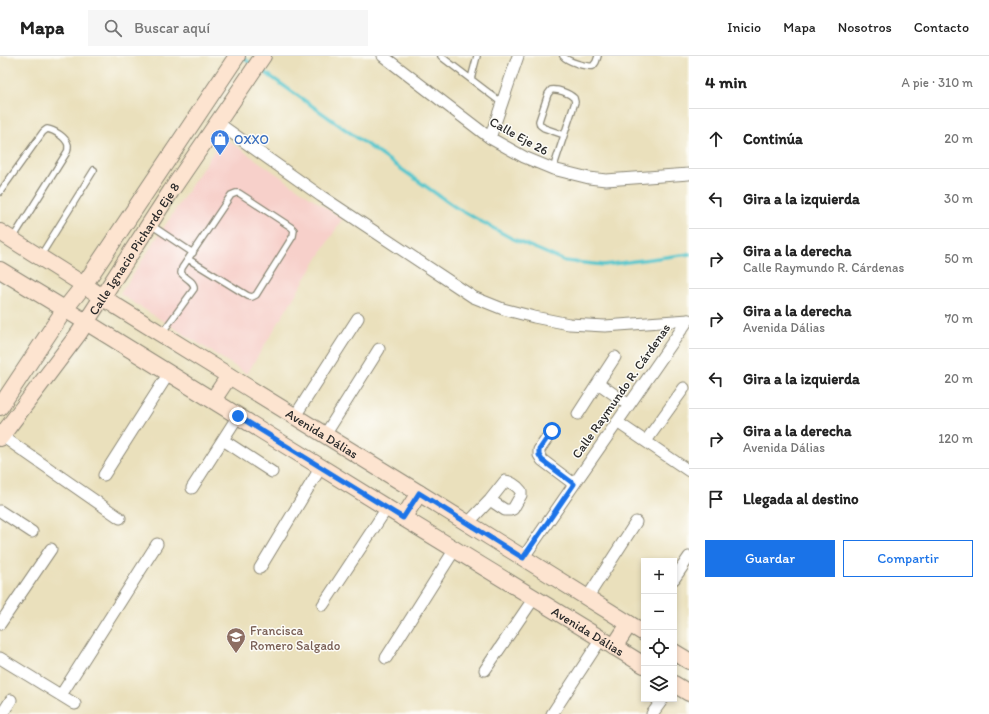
<!DOCTYPE html>
<html lang="es">
<head>
<meta charset="utf-8">
<style>
  body { margin:0; font-family:Itim,sans-serif; background:#f6f6f6; color:#222 }
  .controls { position:absolute; right:12px; bottom:12px; display:grid; overflow:hidden; border-radius:0px; box-shadow:0 2px 6px #0003 }
  .controls button { width:36px; height:36px; display:grid; place-items:center; padding:0; border:0; border-bottom:1px solid #e0e0e0; background:#fff; color:#222; font:20px sans-serif }
  .stop { position:absolute; width:12px; height:12px; margin:-9px; border:3px solid #1a73e8; border-radius:50%; background:#fff }
  .stop.end { background:#1a73e8; border-color:#fff; box-shadow:0 1px 4px #0008 }
  .list { margin:0; padding:0; list-style:none }
  h2 { display:flex; justify-content:space-between; align-items:center; height:52px; margin:0; padding:0 16px; font-size:17px }
  h2 small { font-size:13px; font-weight:400; color:#767676 }
  .list li { display:grid; grid-template-columns:26px 1fr auto; gap:12px; align-items:center; box-sizing:border-box; height:60px; padding:0 16px; border-top:1px solid #e0e0e0 }
  .list b { display:block; font-size:15px; white-space:nowrap }
  .list p { margin:0; font-size:13px; white-space:nowrap; color:#767676 }
  .list em { font-size:13px; font-style:normal; color:#767676 }
  .actions { display:flex; gap:8px; padding:12px 16px }
  .actions a { flex:1; padding:9px 0; border:1px solid #1a73e8; border-radius:0px; text-align:center; font-size:14px; color:#1a73e8 }
  .actions .main { background:#1a73e8; color:#fff }
  .icon { flex:none; width:22px; height:22px; fill:none; stroke:currentColor; stroke-width:2; stroke-linecap:round; stroke-linejoin:round }
  .map { position:relative; flex:none; width:689px; height:658px; overflow:hidden }
  header { display:flex; align-items:center; gap:24px; box-sizing:border-box; height:56px; padding:0 20px; background:#fff; border-bottom:1px solid #e0e0e0 }
  header strong { font-size:19px }
  nav { display:flex; gap:22px; margin-inline-start:auto; font-size:14px }
  .search { width:280px; height:36px; background:#f6f6f6; display:flex; align-items:center; gap:10px; box-sizing:border-box; padding:0 14px; border-radius:0px; color:#767676; font-size:15px }
  main { display:flex }
  aside { flex:1; background:#fff }
  .map>svg:first-child { display:block }
  .built { fill:#f7d0ca }
  .lines { fill:none; stroke-linecap:round; stroke-linejoin:round }
  .stream { stroke:#58c6cc; stroke-width:3.5 }
  .service-casing { stroke:#8a8674; stroke-width:8 }
  .minor-casing { stroke:#8a8674; stroke-width:13 }
  .secondary-casing { stroke:#8a8674; stroke-width:18 }
  .service { stroke:#fff; stroke-width:5.5 }
  .minor { stroke:#fff; stroke-width:11 }
  .secondary { stroke:#fde4d0; stroke-width:16 }
  .route { stroke:#1a73e8; stroke-width:5 }
  .labels { text-anchor:middle; dominant-baseline:central; stroke-width:3; stroke-linejoin:round; paint-order:stroke }
  .street-label { font-size:13px; fill:#2b2b2b; stroke:#fdfcf7 }
  .shop-label { font-size:13px; fill:#366cbe; stroke:#fdfcf7; text-anchor:start }
  .education-label { font-size:13px; fill:#785e54; stroke:#fdfcf7; text-anchor:start }
</style>
</head>
<body>
<header>
<strong>Mapa</strong>
<div class="search"><svg class="icon" aria-label="search" viewBox="0 0 24 24"><circle cx="10" cy="10" r="6"/><path d="M15 15l6 6"/></svg>Buscar aquí</div>
<nav><a>Inicio</a><a>Mapa</a><a>Nosotros</a><a>Contacto</a></nav>
</header>
<main>
<div class="map">
<svg width="689" height="658" viewBox="0 0 689 658">
  <rect width="100%" height="100%" fill="#fdfcf7"/>
  <filter id="ink" filterUnits="userSpaceOnUse"><feTurbulence type="fractalNoise" baseFrequency=".025" numOctaves="2"/><feDisplacementMap in="SourceGraphic" scale="8" xChannelSelector="R" yChannelSelector="G"/><feConvolveMatrix kernelMatrix="1 2 1 2 8 2 1 2 1" color-interpolation-filters="sRGB"/></filter>
  <filter id="wash" filterUnits="userSpaceOnUse"><feTurbulence type="fractalNoise" baseFrequency=".012" numOctaves="4" result="noise"/><feDisplacementMap in="SourceGraphic" scale="16" xChannelSelector="R" yChannelSelector="G"/><feGaussianBlur stdDeviation="0.9" result="paint"/><feColorMatrix in="noise" values="0 0 0 0 0 0 0 0 0 0 0 0 0 0 0 0 0 1.4 0 .05"/><feComposite in="paint" operator="in"/></filter>
  <g filter="url(#wash)">
    <rect width="100%" height="100%" fill="#eae0bc"/>
    <!-- built -->
    <path class="built" d="M 223,81 L 342,163 L 247,318 L 120,238 Z"/>
    <g class="lines">
      <!-- stream -->
      <path class="stream" d="M 242,1 L 253,9
        M 260,13 L 455,151 L 511,182 L 565,205 L 604,209 L 689,198"/>
    </g>
  </g>
  <g filter="url(#ink)">
    <g class="lines">
      <defs>
        <path id="service" d="M 441,0 L 443,2 L 502,47
          M 563,0 C 568,6 586,11 593,10 L 596,6 L 598,0
          M 471,23 L 477,0
          M 553,113 L 575,46 L 574,42 C 569,37 558,33 551,34 L 548,38 L 539,65 L 540,69 L 544,72 L 564,79
          M 0,136 L 43,76 L 47,73 C 54,74 66,81 68,89 C 68,90 68,95 67,96 L 13,182
          M 151,169 L 193,197
          M 41,199 L 94,114
          M 162,277 L 194,233 C 195,225 186,223 181,217 L 182,212 L 231,139 L 236,137 L 239,137 L 291,171 L 294,174 L 293,180 L 256,239 L 252,241 L 248,240 L 188,203"/>
        <path id="minor" d="M 383,0 L 490,82 L 524,101 L 553,113 L 589,122 L 606,124 L 689,118
          M 218,67 L 321,140 L 473,241 L 503,253 L 534,261 L 569,268 L 605,270 L 689,264
          M 490,82 L 518,0
          M 615,301 L 598,327 L 629,349
          M 578,358 L 598,327
          M 295,360 L 358,262
          M 617,366 L 689,415
          M 552,375 L 539,394 L 539,399 L 542,404 L 574,428
          M 325,379 L 379,293
          M 2,380 L 120,462
          M 223,384 L 272,416
          M 646,385 L 684,332
          M 104,419 L 169,317
          M 192,432 L 238,360
          M 0,455 L 32,476
          M 468,467 L 490,444 L 505,425 C 512,426 517,430 521,435 L 521,439 L 513,453 L 510,454 L 505,454 L 490,444
          M 523,502 L 688,264
          M 260,512 L 321,411
          M 674,523 L 689,501
          M 587,542 L 636,466
          M 323,549 L 387,452
          M 0,568 L 51,493
          M 0,602 L 75,648
          M 386,602 L 455,493
          M 485,614 L 534,542
          M 61,639 L 157,488
          M 2,658 L 11,644
          M 552,658 L 601,583
          M 652,658 L 663,643"/>
        <g id="secondary">
          <path id="s1" d="M 0,176 L 84,229 L 116,250 L 419,437 L 644,577"/>
          <path id="s2" d="M 0,214 L 86,266 L 387,452 L 644,609"/>
          <path d="M 213,344 L 229,320"/>
          <path d="M 0,351 L 65,253 L 84,229 L 237,0"/>
          <path id="s3" d="M 0,382 L 79,277 L 171,135 L 263,0"/>
          <path d="M 403,462 L 419,437"/>
          <path d="M 614,591 L 629,568"/>
          <path d="M 674,596 L 689,605"/>
          <path d="M 674,628 L 689,637"/>
        </g>
      </defs>
      <!-- service casing -->
      <use href="#service" class="service-casing"/>
      <!-- minor casing -->
      <use href="#minor" class="minor-casing"/>
      <!-- secondary casing -->
      <use href="#secondary" class="secondary-casing"/>
      <!-- service -->
      <use href="#service" class="service"/>
      <!-- minor -->
      <use href="#minor" class="minor"/>
      <!-- secondary -->
      <use href="#secondary" class="secondary"/>
    </g>
  </g>
  <g class="lines" filter="url(#ink)">
    <!-- route -->
    <path class="route" d="M 238,360 L 403,462 L 419,437 L 523,502 L 574,428 L 542,404 L 539,399 L 539,394 L 552,375"/>
  </g>
  <!-- icons -->
  <defs>
    <symbol id="shop-pin" viewBox="-11 -11 22 30"><path d="M0 17L-7.5 6A9.5 9.5 0 1 1 7.5 6Z" fill="#3f7fe0" stroke="#fdfcf7"/><path d="M-5-2.5h2.3a2.7 3.5 0 0 1 5.4 0H5L5.5 6h-11ZM-1.5-2.5h3a1.5 2.3 0 0 0-3 0Z" fill="#fff"/></symbol>
    <symbol id="school-pin" viewBox="-11 -11 22 30"><path d="M0 17L-7.5 6A9.5 9.5 0 1 1 7.5 6Z" fill="#8d6e63" stroke="#fdfcf7"/><path d="M0-5L7-2L0 1L-7-2ZM-4 1L0 2.5L4 1V4Q0 6-4 4Z" fill="#fff"/></symbol>
  </defs>
  <g fill-rule="evenodd">
    <use href="#shop-pin" x="209" y="72" width="22" height="30"/>
    <use href="#school-pin" x="225" y="570" width="22" height="30"/>
  </g>
  <g class="labels">
    <!-- street labels -->
    <g class="street-label">
      <text transform="translate(519 80) rotate(29)">Calle Eje 26</text>
      <text stroke="none"><textPath href="#s3" startOffset="232">Calle Ignacio Pichardo Eje 8</textPath></text>
      <text transform="translate(621 335) rotate(-55)">Calle Raymundo R. Cárdenas</text>
      <text stroke="none"><textPath href="#s1" startOffset="380">Avenida Dálias</textPath></text>
      <text stroke="none"><textPath href="#s2" startOffset="690">Avenida Dálias</textPath></text>
    </g>
    <!-- shop labels -->
    <g class="shop-label">
      <text x="234" y="83">OXXO</text>
    </g>
    <!-- education labels -->
    <g class="education-label">
      <text x="250" y="574">Francisca<tspan x="250" dy="15">Romero Salgado</tspan></text>
    </g>
  </g>
</svg>
<div class="controls">
<button>+</button>
<button>−</button>
<button><svg class="icon" aria-label="locate" viewBox="0 0 24 24"><circle cx="12" cy="12" r="6"/><path d="M12 2v4M12 18v4M2 12h4M18 12h4"/></svg></button>
<button><svg class="icon" aria-label="layers" viewBox="0 0 24 24"><path d="M12 4l9 5-9 5-9-5zM3 14l9 5 9-5"/></svg></button>
</div>
<div class="stop" style="left:552px;top:375px"></div>
<div class="stop end" style="left:238px;top:360px"></div>
</div>
<aside>
<h2>4 min<small>A pie · 310 m</small></h2>
<ul class="list">
<li><svg class="icon" aria-label="ahead" viewBox="0 0 24 24"><path d="M12 20V5M6 11l6-6 6 6"/></svg><div><b>Continúa</b></div><em>20 m</em></li>
<li><svg class="icon" aria-label="left" viewBox="0 0 24 24"><path d="M17 20v-9H6M10 6l-5 5 5 5"/></svg><div><b>Gira a la izquierda</b></div><em>30 m</em></li>
<li><svg class="icon" aria-label="right" viewBox="0 0 24 24"><path d="M7 20v-9h11M14 6l5 5-5 5"/></svg><div><b>Gira a la derecha</b><p>Calle Raymundo R. Cárdenas</p></div><em>50 m</em></li>
<li><svg class="icon" aria-label="right" viewBox="0 0 24 24"><path d="M7 20v-9h11M14 6l5 5-5 5"/></svg><div><b>Gira a la derecha</b><p>Avenida Dálias</p></div><em>70 m</em></li>
<li><svg class="icon" aria-label="left" viewBox="0 0 24 24"><path d="M17 20v-9H6M10 6l-5 5 5 5"/></svg><div><b>Gira a la izquierda</b></div><em>20 m</em></li>
<li><svg class="icon" aria-label="right" viewBox="0 0 24 24"><path d="M7 20v-9h11M14 6l5 5-5 5"/></svg><div><b>Gira a la derecha</b><p>Avenida Dálias</p></div><em>120 m</em></li>
<li><svg class="icon" aria-label="arrive" viewBox="0 0 24 24"><path d="M6 21V4h12l-3 4 3 4H6"/></svg><div><b>Llegada al destino</b></div></li>
</ul>
<div class="actions"><a class="main">Guardar</a><a>Compartir</a></div>
</aside>
</main>
</body>
</html>
